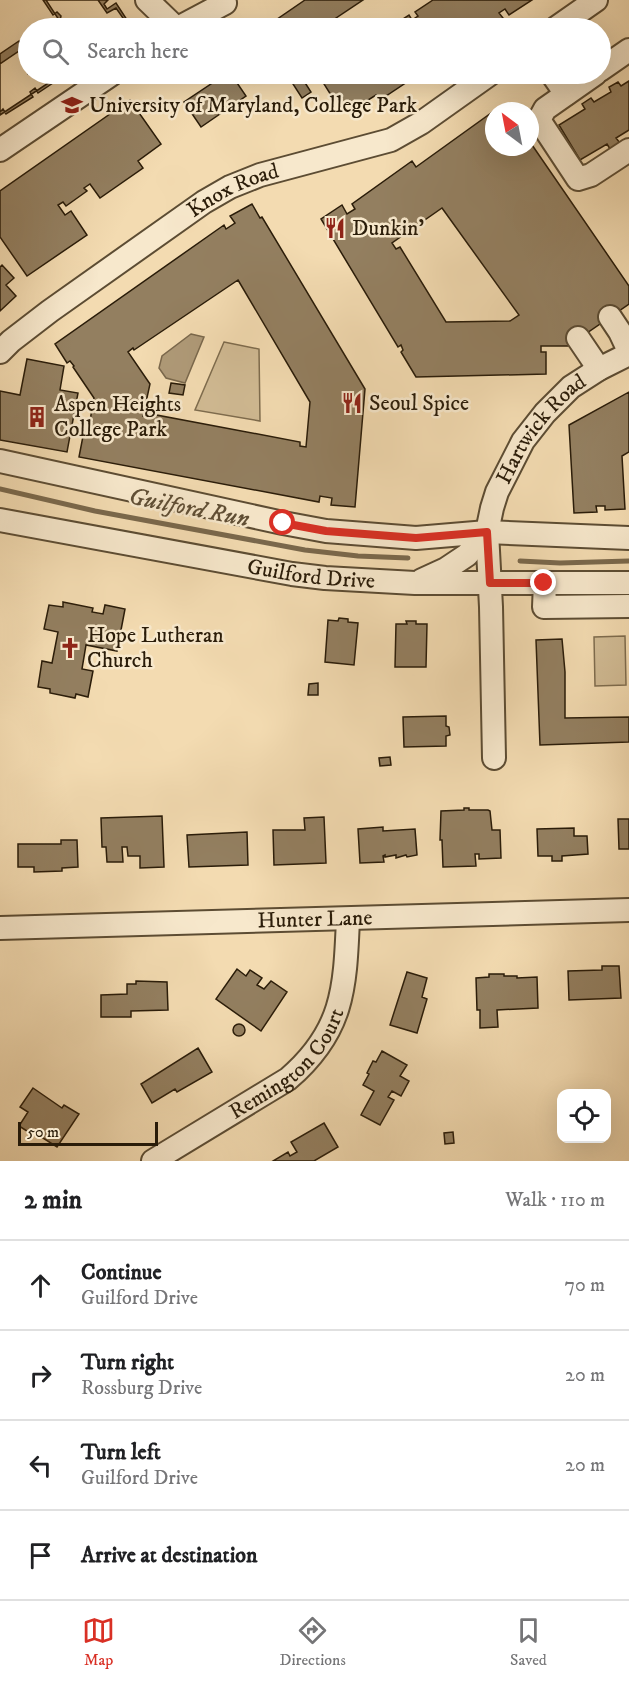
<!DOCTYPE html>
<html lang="en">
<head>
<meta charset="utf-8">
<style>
  body { margin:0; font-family:"IM FELL DW Pica",serif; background:#f2f2f2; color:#202124 }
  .controls { position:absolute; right:18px; bottom:18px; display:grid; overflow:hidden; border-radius:12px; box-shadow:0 6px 24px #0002 }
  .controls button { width:54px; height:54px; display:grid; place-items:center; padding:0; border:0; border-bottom:2px solid #e0e0e0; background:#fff; color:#202124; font:30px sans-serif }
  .compass { position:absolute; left:485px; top:102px; width:54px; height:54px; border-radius:50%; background:#fff; box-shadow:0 6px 24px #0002; rotate:328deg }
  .scale { position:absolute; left:18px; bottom:15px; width:140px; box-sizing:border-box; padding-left:6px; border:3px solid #2a1c09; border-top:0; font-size:16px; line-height:21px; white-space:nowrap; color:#2a1c09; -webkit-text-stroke:4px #f7e8cc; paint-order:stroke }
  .stop { position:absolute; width:18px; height:18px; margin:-14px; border:4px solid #d93025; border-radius:50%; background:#fff }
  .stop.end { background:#d93025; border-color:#fff; box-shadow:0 2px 6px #0008 }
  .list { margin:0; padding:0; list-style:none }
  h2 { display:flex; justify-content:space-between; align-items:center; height:78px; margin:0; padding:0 24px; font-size:26px }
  h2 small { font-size:20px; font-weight:400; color:#757577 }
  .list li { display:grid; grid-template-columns:39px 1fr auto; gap:18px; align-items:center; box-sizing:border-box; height:90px; padding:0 24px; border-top:2px solid #e0e0e0 }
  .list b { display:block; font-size:22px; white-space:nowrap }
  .list p { margin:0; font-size:20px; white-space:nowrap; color:#757577 }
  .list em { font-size:20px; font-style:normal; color:#757577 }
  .icon { flex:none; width:33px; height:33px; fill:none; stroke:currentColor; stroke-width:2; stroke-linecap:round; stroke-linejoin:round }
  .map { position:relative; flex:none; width:629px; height:1161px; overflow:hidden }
  .search { position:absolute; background:#fff; box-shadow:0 6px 24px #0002; left:18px; right:18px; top:18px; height:66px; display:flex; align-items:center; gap:15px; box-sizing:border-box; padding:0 21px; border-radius:33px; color:#757577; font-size:22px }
  .sheet { height:438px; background:#fff }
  nav { display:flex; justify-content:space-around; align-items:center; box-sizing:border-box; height:84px; border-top:2px solid #e0e0e0; background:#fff; font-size:16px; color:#757577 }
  nav a { display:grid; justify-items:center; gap:3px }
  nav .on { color:#d93025 }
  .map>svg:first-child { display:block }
  .green { fill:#d1bb94; stroke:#7e6c4e; stroke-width:1.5 }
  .water { fill:#af9a78; stroke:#7a684c; stroke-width:1.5 }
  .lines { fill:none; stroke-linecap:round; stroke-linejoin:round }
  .stream { stroke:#7a684c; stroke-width:5 }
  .building { fill:#937f60; stroke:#2a1c09; stroke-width:1.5; fill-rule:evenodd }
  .minor-casing { stroke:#5c4c33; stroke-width:26 }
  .minor { stroke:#f7e8cc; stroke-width:22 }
  .route { stroke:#d93025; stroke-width:8 }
  .labels { text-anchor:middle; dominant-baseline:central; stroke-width:5; stroke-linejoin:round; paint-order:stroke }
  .poi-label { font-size:22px; fill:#2a1c09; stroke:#f7e8cc; text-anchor:start }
  .street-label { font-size:22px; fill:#2a1c09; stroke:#f7e8cc }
  .water-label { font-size:24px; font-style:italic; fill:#5f4e35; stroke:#f7e8cc }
</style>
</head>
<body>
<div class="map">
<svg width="629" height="1161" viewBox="0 0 629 1161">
  <rect width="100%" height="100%" fill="#f3dbb1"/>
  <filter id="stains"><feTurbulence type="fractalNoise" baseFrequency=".00333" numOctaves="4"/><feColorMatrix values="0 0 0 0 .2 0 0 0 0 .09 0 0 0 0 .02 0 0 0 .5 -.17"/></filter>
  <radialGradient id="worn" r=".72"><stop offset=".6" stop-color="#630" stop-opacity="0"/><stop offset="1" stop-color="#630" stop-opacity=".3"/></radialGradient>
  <!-- green -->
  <path class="green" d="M 224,342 L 259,349 L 260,421 L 195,410 Z
    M 625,636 L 626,685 L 595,686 L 594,637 Z"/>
  <!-- water -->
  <path class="water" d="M 191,334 L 204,337 L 185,383 L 166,378 L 159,368 L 162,356 Z"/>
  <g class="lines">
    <!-- stream -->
    <path class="stream" d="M 0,489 L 95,511 L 305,550 L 358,556 L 408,558
      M 520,561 L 560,563 L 629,561"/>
  </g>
  <!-- building -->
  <path class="building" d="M 43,0 L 108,0 L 104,4 L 107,9 L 116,3 L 131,26 L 127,28 L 38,28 L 52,20 L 55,24 L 60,21 L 61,16 L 57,12 L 53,15 Z
    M 46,0 L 98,0 L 107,13 L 116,8 L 130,28 L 53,28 L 61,23 Z
    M 305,0 L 363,0 L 321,28 L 277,28 L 273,22 Z
    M 433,0 L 532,0 L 509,15 L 505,9 L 499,13 L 503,18 L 486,28 L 389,28 L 409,15 L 412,20 L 418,16 L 415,12 Z
    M 28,35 L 28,74 L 64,74 L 65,75 L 38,93 L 35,88 L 30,92 L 33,97 L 6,114 L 3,109 L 0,112 L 0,54 L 19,41 L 22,46 L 28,42 L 25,37 Z
    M 28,45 L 28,74 L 62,74 L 0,115 L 0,64 Z
    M 226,74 L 231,74 L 246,96 L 201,127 L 184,102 Z
    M 330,74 L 408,74 L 403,76 L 407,82 L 380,100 L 376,95 L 349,112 L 346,108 L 341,111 L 324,84 L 328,81 L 325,77 Z
    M 302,78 L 311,92 L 302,98 L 293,84 Z
    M 629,81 L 629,130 L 616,138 L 620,143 L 610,149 L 607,144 L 580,160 L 559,125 L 585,109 L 582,104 L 591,98 L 594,102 L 611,92 L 609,87 L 618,82 L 621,86 Z
    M 130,100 L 161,144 L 138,161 L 143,168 L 100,198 L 90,184 L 84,188 L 87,191 L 66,206 L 63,202 L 58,205 L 65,215 L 71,211 L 87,235 L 27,276 L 0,237 L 0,191 Z
    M 494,111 L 494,147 L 530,147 L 530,142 L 629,286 L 629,304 L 568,346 L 541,346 L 541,352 L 546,352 L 546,374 L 416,377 L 401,352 L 403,350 L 401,345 L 398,347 L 321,219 L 342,205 L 347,214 L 355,209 L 352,204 L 412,161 L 416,167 ZM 442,208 L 519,315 L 510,321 L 446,322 L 400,247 L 396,249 L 392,243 Z
    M 252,204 L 260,218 L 262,217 L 365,389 L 355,507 L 331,505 L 332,498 L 320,496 L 319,502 L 79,457 L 84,431 L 88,432 L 94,398 L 73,367 L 74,366 L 70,361 L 67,363 L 55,344 L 224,225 L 226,229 L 235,223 L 230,216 ZM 238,280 L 310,402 L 306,447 L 300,446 L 300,442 L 151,414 L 151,417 L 143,416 L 150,384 L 128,352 L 133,348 L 134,350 Z
    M 2,265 L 14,278 L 6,285 L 16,296 L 0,311 L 0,267 Z
    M 27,359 L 64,366 L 60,390 L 78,393 L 67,452 L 0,440 L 0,391 L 20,395 Z
    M 171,383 L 185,385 L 183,395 L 169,393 Z
    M 629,392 L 629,452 L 622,456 L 625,509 L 605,510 L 605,506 L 596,506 L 597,512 L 574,513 L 569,425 Z
    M 63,602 L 93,608 L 92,612 L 103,614 L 105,605 L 125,609 L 117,651 L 86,645 L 82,669 L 93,671 L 88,697 L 76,694 L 75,698 L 50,693 L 50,689 L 38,687 L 42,661 L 52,663 L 58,632 L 44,629 L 49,605 L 63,607 Z
    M 339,618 L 348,619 L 348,622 L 358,623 L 354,665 L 325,662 L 328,620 L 338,621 Z
    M 406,621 L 416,621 L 416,624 L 427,624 L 426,667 L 395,667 L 396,624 L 407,624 Z
    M 562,639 L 565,672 L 565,718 L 629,717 L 629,742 L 540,745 L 536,640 Z
    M 318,683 L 318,695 L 308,695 L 309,684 Z
    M 446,716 L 446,726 L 449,727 L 450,735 L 446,736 L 446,746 L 404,747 L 403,717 Z
    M 390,757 L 391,765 L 380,766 L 379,758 Z
    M 464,808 L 469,808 L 469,810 L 488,810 L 490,811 L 492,830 L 500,830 L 501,858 L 479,859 L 479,854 L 475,854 L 476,866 L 443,867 L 442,840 L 440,840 L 441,811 L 464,810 Z
    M 162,816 L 164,867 L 140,868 L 140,856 L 128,856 L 127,847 L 122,847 L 123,862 L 107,862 L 106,847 L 102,847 L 101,818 Z
    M 324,817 L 326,863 L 274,865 L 273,830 L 305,830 L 304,818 Z
    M 618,819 L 629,819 L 629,849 L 619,849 Z
    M 383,827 L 383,831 L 415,829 L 417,855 L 407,857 L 406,855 L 396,858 L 396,855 L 385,857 L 385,855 L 383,856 L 384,862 L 360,863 L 358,829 Z
    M 574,828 L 574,836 L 587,836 L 588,854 L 562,856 L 562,861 L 552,861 L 552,856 L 538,856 L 537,829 Z
    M 247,832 L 248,865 L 189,867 L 187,835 Z
    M 61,840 L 77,840 L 78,867 L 62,868 L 62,871 L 34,872 L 34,867 L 18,867 L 18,844 L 61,844 Z
    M 602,966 L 619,966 L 621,998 L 569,1000 L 568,971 L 602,970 Z
    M 237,969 L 246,976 L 250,970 L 262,978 L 257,985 L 264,989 L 271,981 L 287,992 L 261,1031 L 216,999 Z
    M 407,972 L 427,978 L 422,997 L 427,999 L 417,1033 L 390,1025 Z
    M 489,974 L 504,974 L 504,976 L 517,976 L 517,978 L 537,977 L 538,1008 L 497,1010 L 498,1027 L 480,1028 L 480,1010 L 477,1010 L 476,978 L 489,977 Z
    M 136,981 L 167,982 L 168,1010 L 131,1011 L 131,1017 L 101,1017 L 101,995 L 127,994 L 127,984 L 136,984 Z
    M233 1030a6 6 0 1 1 12 0a6 6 0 1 1-12 0Z
    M 198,1048 L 212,1072 L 177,1092 L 175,1089 L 152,1103 L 141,1084 Z
    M 382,1051 L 407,1065 L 400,1076 L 409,1081 L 401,1096 L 392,1091 L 388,1097 L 394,1100 L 380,1125 L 361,1115 L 374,1091 L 363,1085 L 369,1074 L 367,1073 L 373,1061 L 376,1062 Z
    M 33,1088 L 62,1108 L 64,1105 L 79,1114 L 57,1147 L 32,1131 L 30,1133 L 19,1126 L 28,1112 L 20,1107 Z
    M 324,1123 L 338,1147 L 314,1161 L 273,1161 L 288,1152 L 290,1156 L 297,1152 L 291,1142 Z
    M 453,1132 L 454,1143 L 445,1144 L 444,1133 Z"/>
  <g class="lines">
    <defs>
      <g id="minor">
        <path d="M 147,0 L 176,28"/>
        <path d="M 178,28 L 225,3"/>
        <path d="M 556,28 L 596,0"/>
        <path d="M 600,70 L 629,50"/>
        <path d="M 552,74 L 566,94"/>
        <path d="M 595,74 L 545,109 L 539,120 L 578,179 L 591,175 L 629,150"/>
        <path d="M 0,150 L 112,74"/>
        <path d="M 610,317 L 620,332 L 629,351"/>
        <path d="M 578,338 L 599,369"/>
        <path id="s1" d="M 0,352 L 11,341 L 50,311 L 204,202 L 230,187 L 260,175 L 391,140 L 421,123 L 490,74"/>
        <path d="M 0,461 L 283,523 L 326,531 L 416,538 L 487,532 L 629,538"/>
        <path id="s2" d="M 0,520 L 292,574 L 325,578 L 415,583 L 629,583"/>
        <path d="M 422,580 L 446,569 L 467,555 L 487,532"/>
        <path d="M 545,583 L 544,607 L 629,606"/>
        <path id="s3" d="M 494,758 L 491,607 L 487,532 L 492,508 L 497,492 L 523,441 L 545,413 L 571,387 L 599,369 L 629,354"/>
        <path id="s4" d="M 0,928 L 629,910"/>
        <path id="s5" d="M 153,1161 L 288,1079 C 344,1031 345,988 348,919"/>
      </g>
    </defs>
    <!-- minor casing -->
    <use href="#minor" class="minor-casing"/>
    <!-- minor -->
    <use href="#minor" class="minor"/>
  </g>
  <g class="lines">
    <!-- route -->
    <path class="route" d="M 283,523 L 326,531 L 416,538 L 487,532 L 490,583 L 544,583"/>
  </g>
  <!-- icons -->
  <defs>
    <symbol id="university-bare" viewBox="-9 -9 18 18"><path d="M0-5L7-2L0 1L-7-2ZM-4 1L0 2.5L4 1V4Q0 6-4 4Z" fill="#8f2418" stroke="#f7e8cc" stroke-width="2.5" paint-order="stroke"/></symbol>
    <symbol id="restaurant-bare" viewBox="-9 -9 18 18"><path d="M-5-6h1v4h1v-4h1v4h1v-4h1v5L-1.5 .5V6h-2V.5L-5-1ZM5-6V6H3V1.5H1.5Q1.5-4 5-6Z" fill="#8f2418" stroke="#f7e8cc" stroke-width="2.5" paint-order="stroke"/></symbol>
    <symbol id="building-bare" viewBox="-9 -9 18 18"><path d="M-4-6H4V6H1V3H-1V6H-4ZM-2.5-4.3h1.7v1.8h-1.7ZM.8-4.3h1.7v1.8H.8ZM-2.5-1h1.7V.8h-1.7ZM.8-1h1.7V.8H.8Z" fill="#8f2418" stroke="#f7e8cc" stroke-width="2.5" paint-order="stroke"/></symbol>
    <symbol id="church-bare" viewBox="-9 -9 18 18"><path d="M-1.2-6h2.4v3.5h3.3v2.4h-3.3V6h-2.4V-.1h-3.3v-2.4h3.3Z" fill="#8f2418" stroke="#f7e8cc" stroke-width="2.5" paint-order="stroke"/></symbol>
  </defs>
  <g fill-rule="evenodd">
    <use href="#university-bare" x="57" y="90" width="30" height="30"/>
    <use href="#restaurant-bare" x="320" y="213" width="30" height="30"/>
    <use href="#restaurant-bare" x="337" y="388" width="30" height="30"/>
    <use href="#building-bare" x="22" y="402" width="30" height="30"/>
    <use href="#church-bare" x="55" y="633" width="30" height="30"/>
  </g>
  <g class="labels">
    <!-- poi labels -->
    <g class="poi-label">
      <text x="89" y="105">University of Maryland, College Park</text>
      <text x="352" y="228">Dunkin'</text>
      <text x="369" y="403">Seoul Spice</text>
      <text x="54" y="404">Aspen Heights<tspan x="54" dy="25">College Park</tspan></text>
      <text x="87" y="635">Hope Lutheran<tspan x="87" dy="25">Church</tspan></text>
    </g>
    <!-- street labels -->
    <g class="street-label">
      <text stroke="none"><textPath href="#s1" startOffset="285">Knox Road</textPath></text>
      <text stroke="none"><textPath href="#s3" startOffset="345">Hartwick Road</textPath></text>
      <text stroke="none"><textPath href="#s2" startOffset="316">Guilford Drive</textPath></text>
      <text stroke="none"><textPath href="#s4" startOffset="315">Hunter Lane</textPath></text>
      <text stroke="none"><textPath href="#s5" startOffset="168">Remington Court</textPath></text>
    </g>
    <!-- water labels -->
    <g class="water-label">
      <text transform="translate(189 508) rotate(11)">Guilford Run</text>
    </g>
  </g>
  <rect width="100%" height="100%" filter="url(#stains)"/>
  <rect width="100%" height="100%" fill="url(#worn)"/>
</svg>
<div class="controls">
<button><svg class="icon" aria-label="locate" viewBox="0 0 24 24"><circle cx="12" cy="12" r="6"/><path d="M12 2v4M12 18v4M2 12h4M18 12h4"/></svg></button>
</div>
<svg class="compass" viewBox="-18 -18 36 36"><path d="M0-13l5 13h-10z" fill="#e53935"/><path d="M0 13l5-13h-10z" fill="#757577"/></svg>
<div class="scale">50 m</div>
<div class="stop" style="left:283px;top:523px"></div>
<div class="stop end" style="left:544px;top:583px"></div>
<div class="search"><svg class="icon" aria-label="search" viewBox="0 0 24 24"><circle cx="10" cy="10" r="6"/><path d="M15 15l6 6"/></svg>Search here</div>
</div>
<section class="sheet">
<h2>2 min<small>Walk · 110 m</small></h2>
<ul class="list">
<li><svg class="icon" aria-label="ahead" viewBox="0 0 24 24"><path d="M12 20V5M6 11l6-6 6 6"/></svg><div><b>Continue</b><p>Guilford Drive</p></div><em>70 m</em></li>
<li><svg class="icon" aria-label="right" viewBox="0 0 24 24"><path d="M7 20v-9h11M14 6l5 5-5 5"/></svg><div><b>Turn right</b><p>Rossburg Drive</p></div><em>20 m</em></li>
<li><svg class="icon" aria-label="left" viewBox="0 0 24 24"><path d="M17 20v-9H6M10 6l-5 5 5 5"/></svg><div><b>Turn left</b><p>Guilford Drive</p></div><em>20 m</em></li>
<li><svg class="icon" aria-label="arrive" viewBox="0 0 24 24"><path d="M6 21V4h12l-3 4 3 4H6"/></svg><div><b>Arrive at destination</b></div></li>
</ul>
</section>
<nav>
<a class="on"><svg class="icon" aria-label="map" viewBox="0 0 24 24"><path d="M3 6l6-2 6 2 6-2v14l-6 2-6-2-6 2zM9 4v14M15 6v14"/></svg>Map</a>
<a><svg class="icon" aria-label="directions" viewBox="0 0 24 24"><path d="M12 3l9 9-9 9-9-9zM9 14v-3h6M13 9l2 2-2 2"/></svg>Directions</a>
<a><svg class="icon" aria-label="saved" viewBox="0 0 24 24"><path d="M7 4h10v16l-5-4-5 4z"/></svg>Saved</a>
</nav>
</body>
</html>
